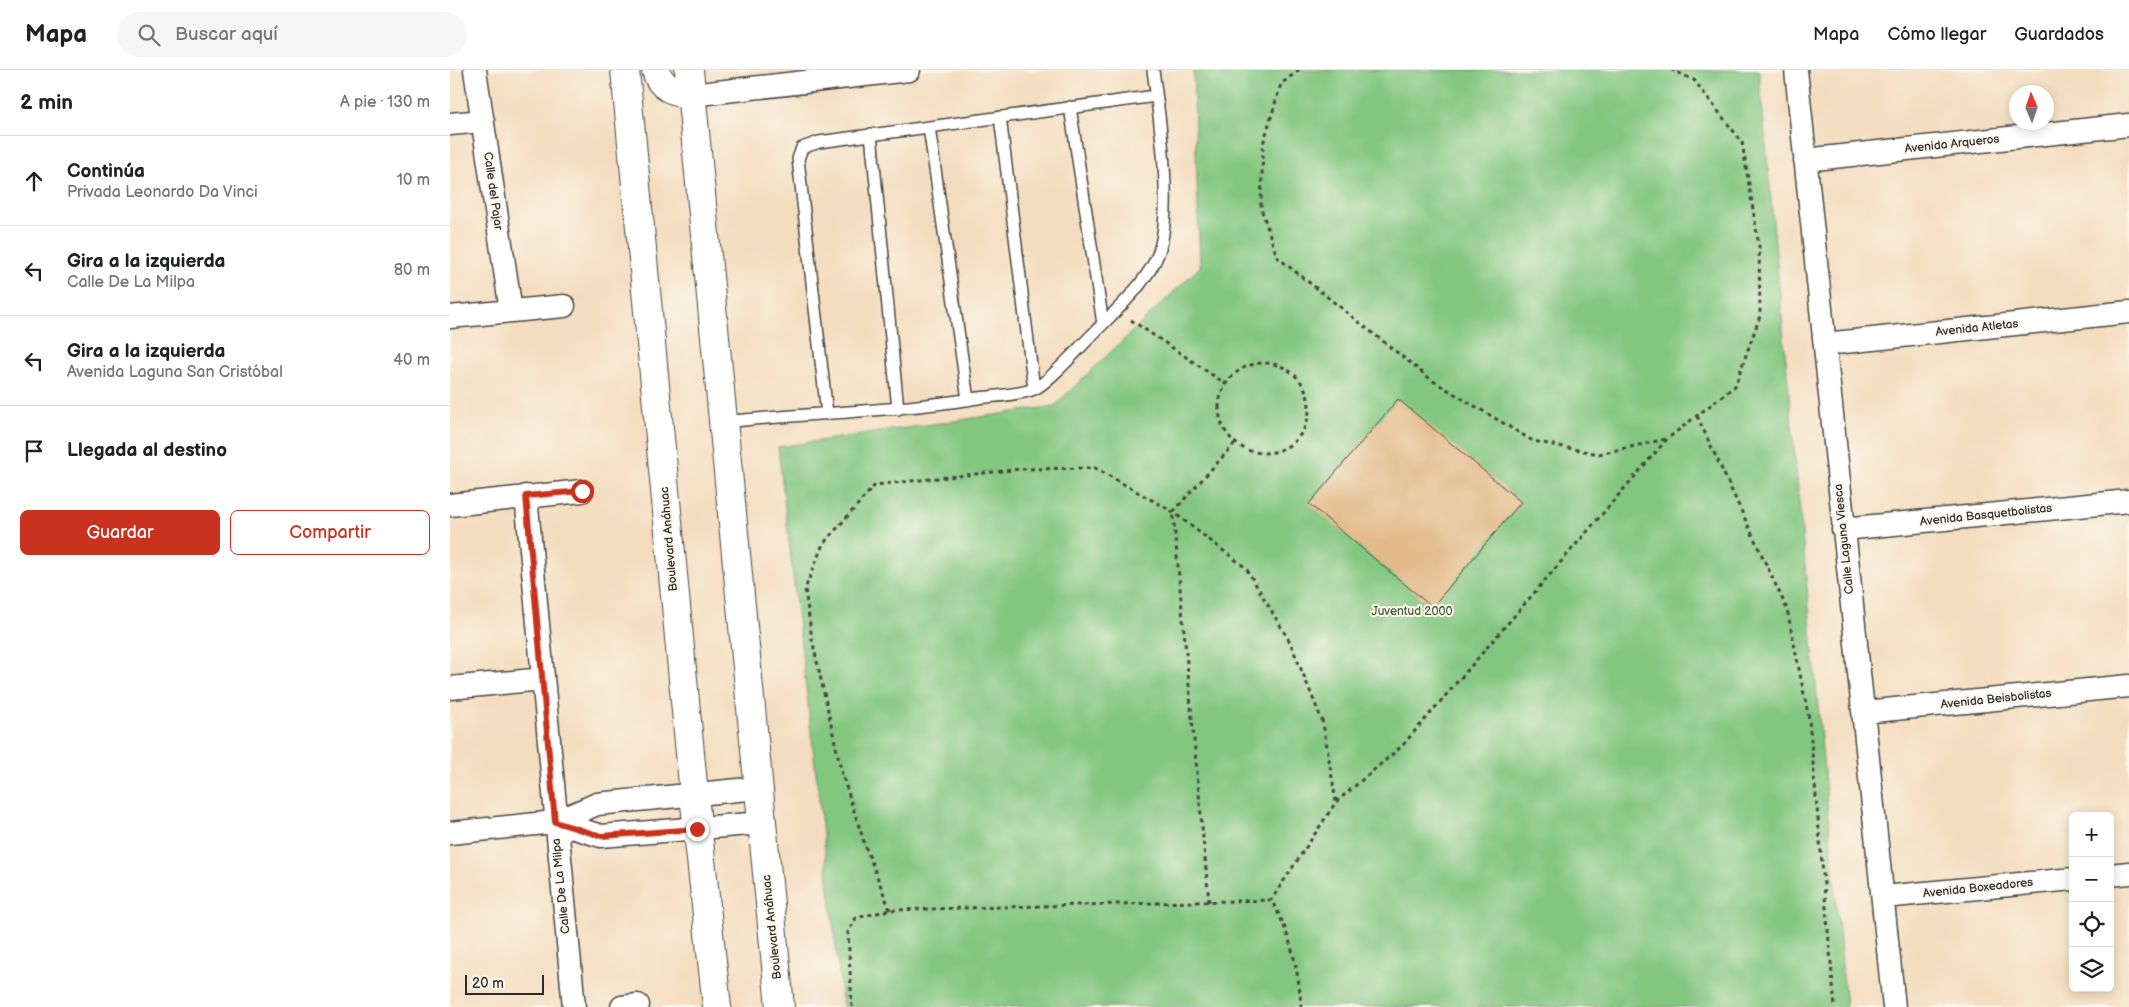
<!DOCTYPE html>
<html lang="es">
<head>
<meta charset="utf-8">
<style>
  body { margin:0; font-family:"Balsamiq Sans",sans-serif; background:#f6f6f6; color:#202124 }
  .controls { position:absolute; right:15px; bottom:15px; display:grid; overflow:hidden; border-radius:8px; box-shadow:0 2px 12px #0003 }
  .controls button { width:45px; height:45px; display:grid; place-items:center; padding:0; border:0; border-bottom:1px solid #e0e0e0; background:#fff; color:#202124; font:25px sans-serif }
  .compass { position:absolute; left:1559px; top:15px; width:45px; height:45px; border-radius:50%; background:#fff; box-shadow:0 2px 12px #0003; rotate:358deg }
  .scale { position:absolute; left:15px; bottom:12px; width:79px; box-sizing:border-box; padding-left:5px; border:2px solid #2b2b2b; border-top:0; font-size:14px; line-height:18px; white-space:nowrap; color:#2b2b2b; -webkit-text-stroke:4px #fbf7ec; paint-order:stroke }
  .stop { position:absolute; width:15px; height:15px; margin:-11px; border:4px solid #c8321e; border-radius:50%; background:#fff }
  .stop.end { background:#c8321e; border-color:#fff; box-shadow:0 1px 5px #0008 }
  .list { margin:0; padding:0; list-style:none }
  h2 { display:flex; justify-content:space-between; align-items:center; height:65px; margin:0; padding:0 20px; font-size:21px }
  h2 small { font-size:16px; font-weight:400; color:#757577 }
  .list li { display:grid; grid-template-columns:32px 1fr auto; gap:15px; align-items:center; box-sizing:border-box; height:90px; padding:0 20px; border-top:1px solid #e0e0e0 }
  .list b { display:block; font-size:19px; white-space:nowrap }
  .list p { margin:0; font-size:16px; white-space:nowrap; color:#757577 }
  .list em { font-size:16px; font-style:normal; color:#757577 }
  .actions { display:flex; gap:10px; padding:15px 20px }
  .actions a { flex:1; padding:11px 0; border:1px solid #c8321e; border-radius:8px; text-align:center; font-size:18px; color:#c8321e }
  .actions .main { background:#c8321e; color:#fff }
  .icon { flex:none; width:28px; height:28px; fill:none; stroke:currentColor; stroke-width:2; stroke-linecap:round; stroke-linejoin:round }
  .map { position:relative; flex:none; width:1679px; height:937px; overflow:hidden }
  header { display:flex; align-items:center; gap:30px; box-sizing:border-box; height:70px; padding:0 25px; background:#fff; border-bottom:1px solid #e0e0e0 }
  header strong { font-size:24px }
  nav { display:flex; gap:28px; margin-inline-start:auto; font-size:18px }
  .search { width:350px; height:45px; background:#f6f6f6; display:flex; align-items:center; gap:12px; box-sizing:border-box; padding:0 18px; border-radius:28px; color:#757577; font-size:19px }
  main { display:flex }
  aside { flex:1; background:#fff }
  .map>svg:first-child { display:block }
  .green { fill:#82c680; stroke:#567856 }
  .building { fill:#e3bb8b }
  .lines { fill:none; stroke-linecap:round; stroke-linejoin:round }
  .service-casing { stroke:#494641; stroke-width:14 }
  .minor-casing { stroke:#494641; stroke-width:25 }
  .primary-casing { stroke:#494641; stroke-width:30 }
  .path { stroke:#494641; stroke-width:3; stroke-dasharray:4 4; stroke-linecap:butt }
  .service { stroke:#fff; stroke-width:11 }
  .minor { stroke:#fff; stroke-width:22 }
  .primary { stroke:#fff; stroke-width:28 }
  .route { stroke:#c8321e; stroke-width:6 }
  .labels { text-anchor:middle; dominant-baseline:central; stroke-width:4; stroke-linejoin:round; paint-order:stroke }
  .street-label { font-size:12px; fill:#2b2b2b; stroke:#fbf7ec }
  .park-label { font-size:12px; fill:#455a44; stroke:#fbf7ec }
</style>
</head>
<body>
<header>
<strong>Mapa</strong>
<div class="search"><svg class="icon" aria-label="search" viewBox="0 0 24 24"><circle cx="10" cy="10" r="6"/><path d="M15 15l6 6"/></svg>Buscar aquí</div>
<nav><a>Mapa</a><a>Cómo llegar</a><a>Guardados</a></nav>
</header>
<main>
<aside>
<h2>2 min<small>A pie · 130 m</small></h2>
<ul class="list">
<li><svg class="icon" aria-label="ahead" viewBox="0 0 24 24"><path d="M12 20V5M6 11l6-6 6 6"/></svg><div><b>Continúa</b><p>Privada Leonardo Da Vinci</p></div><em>10 m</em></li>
<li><svg class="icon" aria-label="left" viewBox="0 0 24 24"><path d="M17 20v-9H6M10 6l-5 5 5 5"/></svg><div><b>Gira a la izquierda</b><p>Calle De La Milpa</p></div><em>80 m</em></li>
<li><svg class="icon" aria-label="left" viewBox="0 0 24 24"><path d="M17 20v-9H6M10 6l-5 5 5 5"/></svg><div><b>Gira a la izquierda</b><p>Avenida Laguna San Cristóbal</p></div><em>40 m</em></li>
<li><svg class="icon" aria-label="arrive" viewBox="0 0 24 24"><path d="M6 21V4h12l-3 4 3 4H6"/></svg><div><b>Llegada al destino</b></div></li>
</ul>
<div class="actions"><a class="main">Guardar</a><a>Compartir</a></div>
</aside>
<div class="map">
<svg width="1679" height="937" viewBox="0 0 1679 937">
  <rect width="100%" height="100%" fill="#fbf7ec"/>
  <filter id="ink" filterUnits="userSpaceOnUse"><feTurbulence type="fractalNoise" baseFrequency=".02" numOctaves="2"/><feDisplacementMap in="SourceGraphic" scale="10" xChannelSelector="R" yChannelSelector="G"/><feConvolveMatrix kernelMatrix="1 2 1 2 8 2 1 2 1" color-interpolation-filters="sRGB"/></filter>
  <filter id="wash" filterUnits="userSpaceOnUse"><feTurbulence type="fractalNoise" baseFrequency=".0096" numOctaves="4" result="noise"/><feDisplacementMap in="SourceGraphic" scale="20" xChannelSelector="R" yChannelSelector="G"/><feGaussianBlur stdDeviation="1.12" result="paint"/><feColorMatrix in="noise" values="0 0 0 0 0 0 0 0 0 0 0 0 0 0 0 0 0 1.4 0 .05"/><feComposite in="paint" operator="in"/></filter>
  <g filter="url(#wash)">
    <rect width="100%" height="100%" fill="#f4ddbf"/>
    <!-- green -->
    <path class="green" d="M 743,0 L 1309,0 L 1396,937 L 393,937 L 328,377 L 604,336 L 750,197 Z"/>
    <g id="blocks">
      <!-- building -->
      <path class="building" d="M 948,329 L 1071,432 L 982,537 L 859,434 Z"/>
    </g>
  </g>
  <g filter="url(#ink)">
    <use href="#blocks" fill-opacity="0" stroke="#494641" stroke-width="1"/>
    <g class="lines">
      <defs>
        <path id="service" d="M 620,37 L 653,254
          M 550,47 L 584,319
          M 479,57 L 518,330
          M 421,64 L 448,339
          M 377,344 L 348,89 L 352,78 L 369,72 L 706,26
          M 273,352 C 358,343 443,342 528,328 C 544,326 570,325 584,319 C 597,314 630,277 642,265 C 664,242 690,220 705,191 C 726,152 709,45 703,0"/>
        <path id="minor" d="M 25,0 L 61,241
          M 1346,0 L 1444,937
          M 241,25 L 459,0
          M 0,54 L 33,51
          M 1355,90 L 1679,55
          M 0,247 L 114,236
          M 1375,274 L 1679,242
          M 76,426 L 124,937
          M 0,435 L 132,421
          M 1393,459 L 1679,431
          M 0,618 L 93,609
          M 1414,642 L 1679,616
          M 105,752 L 151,766 L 312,753
          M 0,763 L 105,752 L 147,734 L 308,718
          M 1660,805 L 1679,803
          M 1433,827 L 1623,809
          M 172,937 L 188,935"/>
        <path id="primary" d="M 175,0 L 244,725 L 267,937
          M 206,0 C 210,18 224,21 241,25
          M 239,0 L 330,937"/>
      </defs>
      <!-- service casing -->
      <use href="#service" class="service-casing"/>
      <!-- minor casing -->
      <use href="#minor" class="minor-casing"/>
      <!-- primary casing -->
      <use href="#primary" class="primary-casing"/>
      <!-- path -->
      <path class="path" d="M 849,0 L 831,14 L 813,74 L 811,138 L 827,187 L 983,311 L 1083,371 L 1149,384 L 1216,369
        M 681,250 L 776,314
        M769 338a45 45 0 1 1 90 0a45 45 0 1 1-90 0Z
        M 1247,346 L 1337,539 L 1359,649 L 1385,937
        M 886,732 L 952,676 L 1217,369 L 1285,316 L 1310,246 L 1309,176 L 1292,72 L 1244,10 L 1222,0
        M 759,832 L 723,442 L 785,373
        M 440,840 L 416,778 L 392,704 L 362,569 L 355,519 L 373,474 L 425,415 L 571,399 L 645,398 L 723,442 L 796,498 L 840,572 L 873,653 L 886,732 L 821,830
        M 402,937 L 398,862 L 406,848 L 440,840 L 821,830 C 840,861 849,901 851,937"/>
      <!-- service -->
      <use href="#service" class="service"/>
      <!-- minor -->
      <use href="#minor" class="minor"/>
      <!-- primary -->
      <use href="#primary" class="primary"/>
    </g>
  </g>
  <g class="lines" filter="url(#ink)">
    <!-- route -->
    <path class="route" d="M 132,421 L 76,426 L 105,752 L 151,766 L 247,759"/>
  </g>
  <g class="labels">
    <!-- street labels -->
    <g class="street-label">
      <text transform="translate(1502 74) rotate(-6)">Avenida Arqueros</text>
      <text transform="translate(43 121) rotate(82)">Calle del Pajar</text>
      <text transform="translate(1527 258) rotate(-6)">Avenida Atletas</text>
      <text transform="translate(1536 445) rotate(-6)">Avenida Basquetbolistas</text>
      <text transform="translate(219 469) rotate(-95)">Boulevard Anáhuac</text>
      <text transform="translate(1394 469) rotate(-96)">Calle Laguna Viesca</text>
      <text transform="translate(1546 629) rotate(-6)">Avenida Beisbolistas</text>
      <text transform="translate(111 816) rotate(-96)">Calle De La Milpa</text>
      <text transform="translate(1528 818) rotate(-6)">Avenida Boxeadores</text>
      <text transform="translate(322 857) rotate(-96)">Boulevard Anáhuac</text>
    </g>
    <!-- park labels -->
    <g class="park-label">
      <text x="962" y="541">Juventud 2000</text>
    </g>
  </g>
</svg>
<div class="controls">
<button>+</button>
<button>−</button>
<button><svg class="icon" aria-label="locate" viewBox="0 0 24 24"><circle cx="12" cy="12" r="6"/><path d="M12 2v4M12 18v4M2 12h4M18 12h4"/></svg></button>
<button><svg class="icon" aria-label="layers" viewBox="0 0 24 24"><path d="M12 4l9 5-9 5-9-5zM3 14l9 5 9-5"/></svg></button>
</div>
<svg class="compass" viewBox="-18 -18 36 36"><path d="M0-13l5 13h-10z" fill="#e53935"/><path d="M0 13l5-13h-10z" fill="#757577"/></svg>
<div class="scale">20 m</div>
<div class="stop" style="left:132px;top:421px"></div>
<div class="stop end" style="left:247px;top:759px"></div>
</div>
</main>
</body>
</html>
